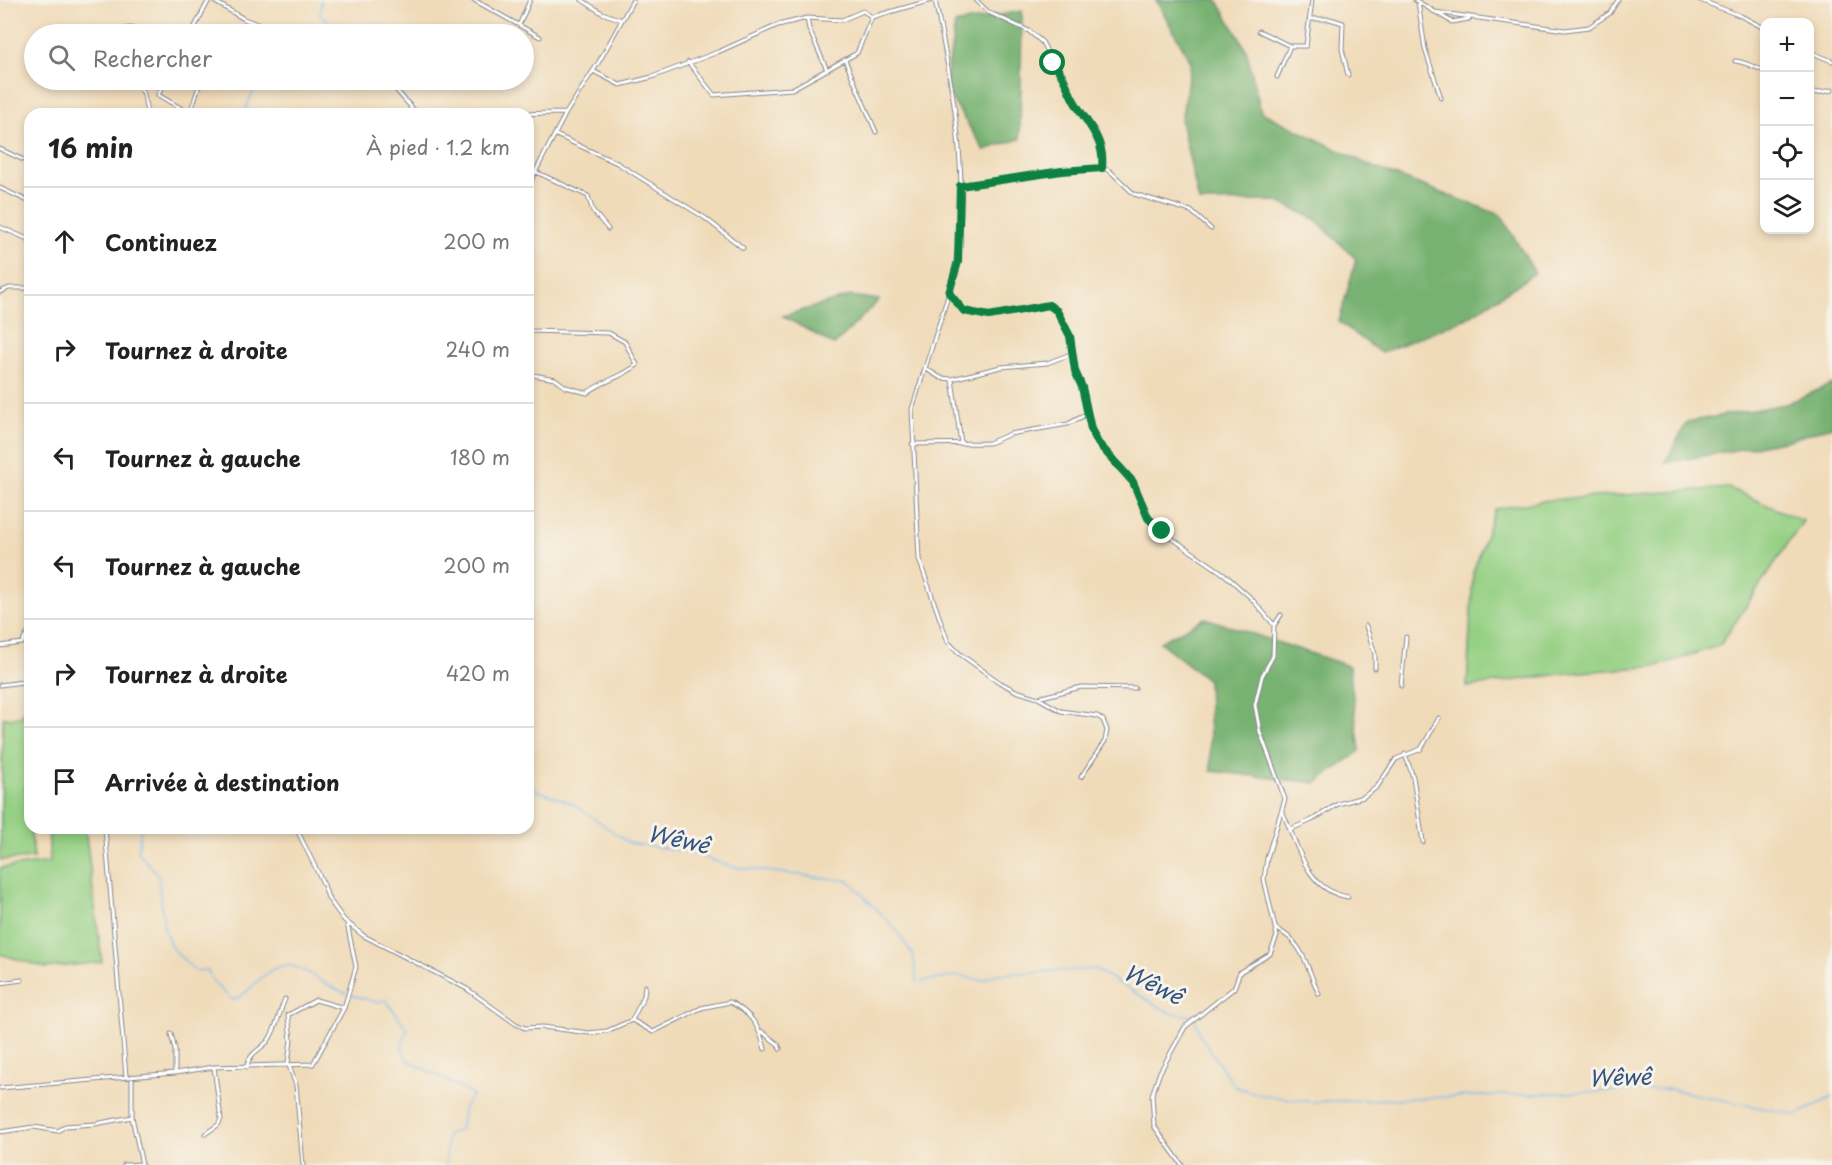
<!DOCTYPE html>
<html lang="fr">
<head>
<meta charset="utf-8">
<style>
  body { margin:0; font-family:"Playpen Sans",sans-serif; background:#f6f6f6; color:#222 }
  .controls { position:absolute; right:18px; top:18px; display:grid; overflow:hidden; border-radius:12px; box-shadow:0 3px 9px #0003 }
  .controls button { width:54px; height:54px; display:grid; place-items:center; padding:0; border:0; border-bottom:2px solid #e0e0e0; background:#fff; color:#222; font:30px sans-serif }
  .stop { position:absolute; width:18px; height:18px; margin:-14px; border:4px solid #0b8043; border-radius:50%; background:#fff }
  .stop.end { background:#0b8043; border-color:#fff; box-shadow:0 2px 6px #0008 }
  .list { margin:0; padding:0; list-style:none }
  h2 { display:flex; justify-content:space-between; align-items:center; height:78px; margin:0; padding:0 24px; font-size:26px }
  h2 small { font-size:20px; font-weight:400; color:#767676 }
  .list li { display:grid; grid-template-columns:39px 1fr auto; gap:18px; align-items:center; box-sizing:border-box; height:108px; padding:0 24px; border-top:2px solid #e0e0e0 }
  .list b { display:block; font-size:22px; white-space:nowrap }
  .list em { font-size:20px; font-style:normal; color:#767676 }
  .icon { flex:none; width:33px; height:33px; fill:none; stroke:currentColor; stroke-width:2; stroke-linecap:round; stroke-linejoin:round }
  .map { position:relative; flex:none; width:1832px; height:1165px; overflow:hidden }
  .search { position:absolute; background:#fff; box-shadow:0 3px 9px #0003; left:24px; top:24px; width:510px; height:66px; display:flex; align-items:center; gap:15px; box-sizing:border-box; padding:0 21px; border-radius:33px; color:#767676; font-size:22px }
  .panel { position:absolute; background:#fff; box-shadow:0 3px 9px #0003; left:24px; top:108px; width:510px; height:726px; border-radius:18px }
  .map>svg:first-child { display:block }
  .green { fill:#95d084; stroke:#588071; stroke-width:1.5 }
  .forest { fill:#78b272; stroke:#4a7068; stroke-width:1.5 }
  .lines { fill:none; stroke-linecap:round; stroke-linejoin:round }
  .stream { stroke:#75baeb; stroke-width:1.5 }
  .minor-casing { stroke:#86858c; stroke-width:5 }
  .minor { stroke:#fff; stroke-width:3 }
  .route { stroke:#0b8043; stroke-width:8 }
  .labels { text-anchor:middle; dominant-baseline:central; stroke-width:6; stroke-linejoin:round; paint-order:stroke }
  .water-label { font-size:22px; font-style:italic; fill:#325281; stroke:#f7f3e8 }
</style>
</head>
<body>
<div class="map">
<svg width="1832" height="1165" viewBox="0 0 1832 1165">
  <rect width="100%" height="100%" fill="#f7f3e8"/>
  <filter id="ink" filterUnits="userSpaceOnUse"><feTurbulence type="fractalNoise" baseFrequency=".0167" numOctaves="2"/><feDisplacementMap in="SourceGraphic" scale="12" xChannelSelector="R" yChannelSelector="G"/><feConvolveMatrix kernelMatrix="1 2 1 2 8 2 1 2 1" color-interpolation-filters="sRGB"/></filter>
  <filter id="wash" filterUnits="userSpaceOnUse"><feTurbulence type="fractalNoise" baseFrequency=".008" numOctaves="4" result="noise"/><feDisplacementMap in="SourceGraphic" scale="24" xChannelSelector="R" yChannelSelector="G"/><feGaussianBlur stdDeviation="1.35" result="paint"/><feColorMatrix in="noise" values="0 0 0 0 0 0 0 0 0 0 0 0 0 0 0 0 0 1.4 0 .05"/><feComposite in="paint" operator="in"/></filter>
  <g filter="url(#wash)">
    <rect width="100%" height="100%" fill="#f0dbb9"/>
    <!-- green -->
    <path class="green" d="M 1729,488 L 1803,521 L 1720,645 L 1658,666 L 1569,673 L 1467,687 L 1473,572 L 1495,509 L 1548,500 Z
      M 30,711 L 30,796 L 27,787 L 25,787 L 34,858 L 0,860 L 3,718 L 21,717 L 22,712 Z
      M 48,828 L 85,828 L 102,962 L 46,968 L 0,954 L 0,868 L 50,862 Z"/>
    <!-- forest -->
    <path class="forest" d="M 1156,0 L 1217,0 L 1246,49 L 1261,112 L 1373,167 L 1501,215 L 1535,273 L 1467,318 L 1381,353 L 1339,322 L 1356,259 L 1315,219 L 1276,201 L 1199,202 L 1181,121 L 1191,62 Z
      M 1022,11 L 1020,139 L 984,150 L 945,88 L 955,24 Z
      M 851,296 L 879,300 L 834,345 L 783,316 Z
      M 1832,384 L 1832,426 L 1789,440 L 1665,463 L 1687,422 L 1786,404 Z
      M 1205,618 L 1349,666 L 1360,751 L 1316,783 L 1211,771 L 1208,680 L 1160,642 Z"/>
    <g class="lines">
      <!-- stream -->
      <path class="stream" d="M 321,0 L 320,15 L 329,21 L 334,34
        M 243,114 L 259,80
        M 528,787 L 572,803 L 629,843 L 684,851 L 733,867 L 849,881 L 894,927 L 913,955 L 917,982 L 959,976 L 982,980 L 997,974 L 1095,969 L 1170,1013 L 1194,1016 L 1200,1035 L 1235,1087 L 1262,1095 L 1313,1102 L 1669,1089 L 1797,1115 L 1832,1097
        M 141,828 L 138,852 L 158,875 L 164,927 L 171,947 L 195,971 L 207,970 L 214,983 L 232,1000 C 254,994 267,958 295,967 C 313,973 327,987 346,993
        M 351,995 L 377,1002 L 386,1000 L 408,1030 C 401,1041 400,1049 408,1060 L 473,1095 L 464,1107 L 460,1130 L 447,1135 L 446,1165"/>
    </g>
  </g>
  <g filter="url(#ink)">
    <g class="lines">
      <defs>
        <path id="minor" d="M 212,0 L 244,19 L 284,34
          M 474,0 L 540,37
          M 582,0 L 602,13 L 622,20
          M 935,0 C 954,94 975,199 949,293 L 964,311 L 989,316 L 1049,305 L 1057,311 L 1070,336 L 1075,371 L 1082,387 L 1091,429 L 1098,443 L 1133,482 L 1154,526 L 1224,574 L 1251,598 L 1274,625 L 1273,656 L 1262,676 L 1255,705 L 1260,732 L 1285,799 L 1267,858 L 1264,879 L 1277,936 L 1270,954 L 1240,972 L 1234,988 L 1185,1027 L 1160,1072 L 1152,1095 L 1154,1126 L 1182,1165
          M 976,0 L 988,12 L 1029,31 L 1042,42 L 1053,63 L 1064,75 L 1074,102 L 1096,132 L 1103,155 L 1102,168
          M 1415,0 L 1435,12 L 1565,30 L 1589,27 L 1610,13 L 1618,0
          M 1700,0 L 1741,16 L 1764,28
          M 1418,2 L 1425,49 L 1441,98
          M 1437,13 L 1452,22 L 1469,19
          M 807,18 L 809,29 L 827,70
          M 1310,19 L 1330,19 L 1343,23 L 1342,49 L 1348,75
          M 520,23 L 530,0
          M 1259,31 L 1290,46 L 1306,46 L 1312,0
          M 97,34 L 130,28 L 169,34 L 191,31
          M 191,34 L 209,0
          M 1810,52 L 1832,61
          M 845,60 L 876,132
          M 1735,61 C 1747,62 1753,68 1764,70
          M 688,62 L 714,95 L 792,89 L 857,53 L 872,17 L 932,0
          M 593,71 L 620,85 L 652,77 L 718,52 L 778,25 L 807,18 L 842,20 L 863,11 L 872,17
          M 1277,77 L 1290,46
          M 135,80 L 144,94 L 147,114
          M 166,80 L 158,95 L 191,114
          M 387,80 L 414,110 L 412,114
          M 1810,90 L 1817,93 L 1832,90
          M 190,114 L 201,80
          M 408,114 L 411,107
          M 506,114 L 566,113
          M 556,135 L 617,163 L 705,218 L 743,248
          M 0,149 L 30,163
          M 536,172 L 588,196 L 593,211 L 608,229
          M 528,186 L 566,113 L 600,60 L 633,0
          M 960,186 L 1062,171 L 1102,168 L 1110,171 L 1134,194 L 1191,211 L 1211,229
          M 0,188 L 30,202
          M 0,227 L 30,240
          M 0,292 L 9,288 L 30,288
          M 949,293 L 912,409 L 919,559 L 948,642 L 960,654 L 999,682 L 1016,691 L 1038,698 L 1061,711 L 1097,716 L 1103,720 L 1107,730 L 1105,741 L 1081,777
          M 528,331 L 609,333 L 625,342 L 637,365 C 621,378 602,381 587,393 L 566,387 L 555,379 L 528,374
          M 926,369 L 941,378 L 952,379 L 1001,367 L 1047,363 L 1071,354
          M 952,379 L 961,443
          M 912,444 L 989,443 L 1010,434 L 1068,424 L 1087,414
          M 1275,624 L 1281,615
          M 1366,626 L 1375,654 L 1375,668
          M 0,646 L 22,643 L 30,629
          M 0,685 L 30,681
          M 1401,686 L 1406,637
          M 1038,698 L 1081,687 L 1135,688
          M 1405,754 L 1413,777 L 1423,842
          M 1282,811 C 1298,844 1305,890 1348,897
          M 105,828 L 126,1076
          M 296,828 L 324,885 L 328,898 L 344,920 L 364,936 L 467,989 L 516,1024 L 525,1028 L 543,1027 L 589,1033 L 607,1031 L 632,1020 L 653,1032 L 701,1008 L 730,1002 C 752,1014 759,1026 765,1049
          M 1291,829 L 1312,820 L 1338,804 L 1363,797 L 1377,787 L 1396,759 L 1421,749 L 1439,718
          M 1275,928 C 1305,943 1306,967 1319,994
          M 0,983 L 22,980
          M 632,1020 L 644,996 L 645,986
          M 761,1031 L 778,1044 L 780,1049
          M 171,1034 L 175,1050 L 175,1073
          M 247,1067 C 249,1053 259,1051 268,1041 C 277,1029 279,1012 285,999
          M 132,1076 L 132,1117 L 142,1165
          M 0,1088 L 175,1073 L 214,1067 L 313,1064 L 344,1008 L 356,967 L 347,923
          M 0,1132 L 34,1127 L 58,1131 L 65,1126 L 95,1124 L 132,1117
          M 205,1134 L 218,1125 L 221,1119 L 214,1067
          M 124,1165 L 142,1164
          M 303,1165 L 296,1085 L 288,1063 L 291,1040 L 288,1015 L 316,1000 L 344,1008"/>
      </defs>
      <!-- minor casing -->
      <use href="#minor" class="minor-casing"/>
      <!-- minor -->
      <use href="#minor" class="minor"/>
    </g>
  </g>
  <g class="lines" filter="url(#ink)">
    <!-- route -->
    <path class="route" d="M 1053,63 C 1065,76 1067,90 1076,104 C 1089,127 1105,140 1102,168 L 1062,171 L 960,186 L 958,262 L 949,293 L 964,311 L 989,316 L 1049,305 L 1057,311 L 1070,336 L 1075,371 L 1082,387 L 1091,429 L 1098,443 L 1133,482 L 1148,518 L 1162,531"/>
  </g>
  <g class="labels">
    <!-- water labels -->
    <g class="water-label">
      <text transform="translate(679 838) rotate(12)">Wêwê</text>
      <text transform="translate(1154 983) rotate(26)">Wêwê</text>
      <text transform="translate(1620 1076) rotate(-2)">Wêwê</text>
    </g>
  </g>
</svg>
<div class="controls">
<button>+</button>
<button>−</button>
<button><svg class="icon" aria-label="locate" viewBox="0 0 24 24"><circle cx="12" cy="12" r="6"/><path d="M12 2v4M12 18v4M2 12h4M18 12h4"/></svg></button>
<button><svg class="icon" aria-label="layers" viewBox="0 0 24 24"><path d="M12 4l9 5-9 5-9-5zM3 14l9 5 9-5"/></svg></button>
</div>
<div class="stop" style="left:1053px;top:63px"></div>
<div class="stop end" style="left:1162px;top:531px"></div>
<div class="search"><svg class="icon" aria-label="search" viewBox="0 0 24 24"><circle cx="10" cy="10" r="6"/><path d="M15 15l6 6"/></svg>Rechercher</div>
<section class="panel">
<h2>16 min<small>À pied · 1.2 km</small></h2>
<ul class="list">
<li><svg class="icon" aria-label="ahead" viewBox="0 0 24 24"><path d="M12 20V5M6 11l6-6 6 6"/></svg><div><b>Continuez</b></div><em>200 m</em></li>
<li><svg class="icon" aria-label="right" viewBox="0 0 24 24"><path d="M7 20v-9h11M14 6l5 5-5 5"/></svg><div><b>Tournez à droite</b></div><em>240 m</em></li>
<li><svg class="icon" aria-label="left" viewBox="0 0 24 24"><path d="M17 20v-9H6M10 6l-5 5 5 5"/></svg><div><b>Tournez à gauche</b></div><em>180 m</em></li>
<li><svg class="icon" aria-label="left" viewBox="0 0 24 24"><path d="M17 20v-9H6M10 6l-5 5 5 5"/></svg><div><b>Tournez à gauche</b></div><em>200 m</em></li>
<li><svg class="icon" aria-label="right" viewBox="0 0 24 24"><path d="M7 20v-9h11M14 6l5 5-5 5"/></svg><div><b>Tournez à droite</b></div><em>420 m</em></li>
<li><svg class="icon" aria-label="arrive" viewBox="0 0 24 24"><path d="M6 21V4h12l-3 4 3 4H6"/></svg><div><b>Arrivée à destination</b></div></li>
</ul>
</section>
</div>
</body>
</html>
